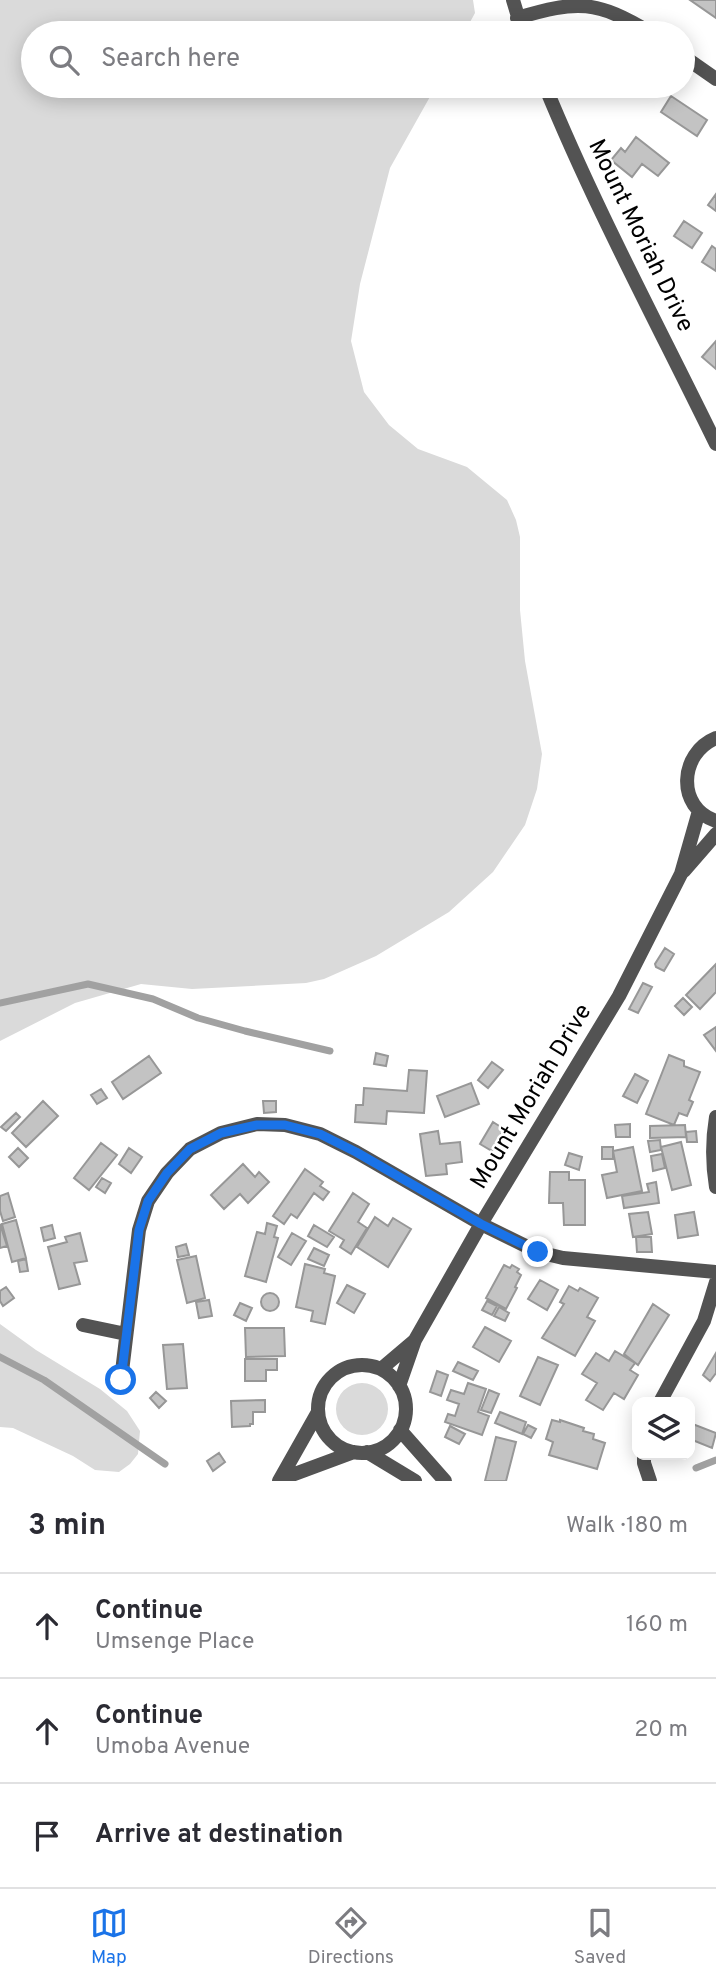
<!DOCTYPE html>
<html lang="en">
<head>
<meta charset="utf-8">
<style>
  body { margin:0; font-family:Overpass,sans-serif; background:#f7f7f7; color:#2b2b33 }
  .controls { position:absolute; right:21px; bottom:21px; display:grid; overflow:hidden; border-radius:14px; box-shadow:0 4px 18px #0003 }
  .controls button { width:63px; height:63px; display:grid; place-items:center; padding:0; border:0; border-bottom:2px solid #e1e1e2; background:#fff; color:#2b2b33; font:35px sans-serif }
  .stop { position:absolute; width:21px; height:21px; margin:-16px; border:5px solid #1a73e8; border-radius:50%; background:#fff }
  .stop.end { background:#1a73e8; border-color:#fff; box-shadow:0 2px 7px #0008 }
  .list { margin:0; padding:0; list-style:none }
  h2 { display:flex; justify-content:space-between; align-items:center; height:91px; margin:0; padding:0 28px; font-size:30px }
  h2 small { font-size:23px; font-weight:400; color:#7c7c81 }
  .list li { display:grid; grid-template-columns:46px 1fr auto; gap:21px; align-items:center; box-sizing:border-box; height:105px; padding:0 28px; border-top:2px solid #e1e1e2 }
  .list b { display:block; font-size:26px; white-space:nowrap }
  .list p { margin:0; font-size:23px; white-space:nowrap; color:#7c7c81 }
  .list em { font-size:23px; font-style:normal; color:#7c7c81 }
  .icon { flex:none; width:38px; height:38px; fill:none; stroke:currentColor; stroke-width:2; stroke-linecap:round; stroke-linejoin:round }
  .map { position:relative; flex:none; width:716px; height:1481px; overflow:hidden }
  .search { position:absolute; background:#fff; box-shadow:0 4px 18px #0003; left:21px; right:21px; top:21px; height:77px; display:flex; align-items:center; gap:18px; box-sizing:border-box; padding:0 24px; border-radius:38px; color:#7c7c81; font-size:26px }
  .sheet { height:406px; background:#fff }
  nav { display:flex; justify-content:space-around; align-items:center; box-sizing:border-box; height:98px; border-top:2px solid #e1e1e2; background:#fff; font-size:19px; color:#7c7c81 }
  nav a { display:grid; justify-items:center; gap:4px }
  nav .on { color:#1a73e8 }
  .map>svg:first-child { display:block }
  .green { fill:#dadada }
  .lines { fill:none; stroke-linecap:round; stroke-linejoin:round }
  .stream { stroke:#a1a1a1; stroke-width:7 }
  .building { fill:#c3c3c3; stroke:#979797; stroke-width:2 }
  .street { stroke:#535353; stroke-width:14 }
  .route { stroke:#1a73e8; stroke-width:9 }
  .labels { text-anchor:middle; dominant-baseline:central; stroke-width:5; stroke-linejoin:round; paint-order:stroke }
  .street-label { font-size:24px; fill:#000; stroke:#fff }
</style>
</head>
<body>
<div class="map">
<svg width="716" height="1481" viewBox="0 0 716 1481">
  <rect width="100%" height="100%" fill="#fff"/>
  <!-- green -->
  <path class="green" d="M 0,0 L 473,0 L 475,13 L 464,33 L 33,33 L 33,86 L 436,86 L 390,168 L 360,284 L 351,341 L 364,392 L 389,425 L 418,449 L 467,467 L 507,500 L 516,520 L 520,537 L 520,610 L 525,661 L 542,754 L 537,789 L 525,825 L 493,872 L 449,912 L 376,956 L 324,979 L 306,983 L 192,989 L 141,984 L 75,1003 L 0,1041 Z
    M 0,1324 L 36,1350 L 100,1389 L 127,1411 L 140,1431 L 138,1454 L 130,1464 L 119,1472 L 95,1470 L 73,1456 L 13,1428 L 0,1427 Z
    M336 1409a26 26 0 1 1 52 0a26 26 0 1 1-52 0Z"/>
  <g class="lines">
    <!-- stream -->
    <path class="stream" d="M 0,1003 L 88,984 L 153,999 L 198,1018 L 245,1031 L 330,1051
      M 0,1357 L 44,1380 L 165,1464
      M 696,1468 L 716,1460"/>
  </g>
  <!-- building -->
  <path class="building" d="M 690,0 L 716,0 L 716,18 Z
    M 671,96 L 707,120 L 697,136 L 661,112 Z
    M 636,137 L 669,163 L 658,176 L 642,164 L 632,177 L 611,160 L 621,148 L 625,152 Z
    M 716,194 L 716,211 L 708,205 Z
    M 684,221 L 702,233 L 692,248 L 674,236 Z
    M 712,246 L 716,249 L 716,271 L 702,262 Z
    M 716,341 L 716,369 L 702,357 Z
    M 665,948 L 674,954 L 664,971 L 656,967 L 655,964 Z
    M 716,964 L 716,992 L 700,1009 L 686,995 Z
    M 643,983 L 652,987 L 638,1013 L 629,1009 Z
    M 683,998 L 692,1007 L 684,1015 L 675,1006 Z
    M 716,1027 L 716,1051 L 704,1035 Z
    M 376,1053 L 388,1056 L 386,1066 L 374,1064 Z
    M 669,1055 L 684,1061 L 684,1066 L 700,1072 L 689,1100 L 693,1102 L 687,1116 L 679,1113 L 674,1125 L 646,1114 Z
    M 149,1056 L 161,1073 L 123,1099 L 112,1082 Z
    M 492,1062 L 503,1070 L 488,1088 L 478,1080 Z
    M 409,1070 L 427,1071 L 424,1113 L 387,1111 L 386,1124 L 355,1122 L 356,1105 L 363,1105 L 364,1088 L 407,1091 Z
    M 635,1074 L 648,1081 L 637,1103 L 623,1096 Z
    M 471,1083 L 479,1104 L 445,1117 L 437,1096 Z
    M 101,1089 L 107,1098 L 97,1104 L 91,1095 Z
    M 43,1101 L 58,1116 L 26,1147 L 12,1133 Z
    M 263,1101 L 276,1101 L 276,1112 L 264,1113 Z
    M 16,1113 L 20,1117 L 6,1131 L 1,1127 Z
    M 493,1122 L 504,1129 L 492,1151 L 480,1144 Z
    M 630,1124 L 630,1137 L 616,1137 L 615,1125 Z
    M 685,1125 L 686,1137 L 650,1138 L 650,1126 Z
    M 438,1131 L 440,1144 L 460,1142 L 462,1162 L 446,1164 L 447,1174 L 426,1176 L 420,1134 Z
    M 696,1131 L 697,1142 L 687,1142 L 686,1132 Z
    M 660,1140 L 661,1150 L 650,1152 L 648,1141 Z
    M 681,1142 L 691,1185 L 672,1190 L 661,1147 Z
    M 101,1143 L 117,1155 L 89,1190 L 74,1178 Z
    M 602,1147 L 613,1147 L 613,1159 L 602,1159 Z
    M 633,1147 L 642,1191 L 607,1198 L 602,1175 L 617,1172 L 613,1151 Z
    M 18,1148 L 28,1158 L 19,1167 L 9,1157 Z
    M 129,1148 L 142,1157 L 131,1173 L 119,1164 Z
    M 569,1153 L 582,1157 L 579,1170 L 565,1165 Z
    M 662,1154 L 665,1168 L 653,1171 L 651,1156 Z
    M 243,1164 L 255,1177 L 259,1172 L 269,1182 L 248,1203 L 240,1194 L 224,1209 L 211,1195 Z
    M 305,1169 L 323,1182 L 320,1186 L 329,1192 L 323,1200 L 314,1193 L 297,1218 L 291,1214 L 284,1224 L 273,1216 Z
    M 550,1172 L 569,1172 L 569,1180 L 585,1180 L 585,1225 L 564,1225 L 563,1203 L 549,1203 Z
    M 102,1178 L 111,1183 L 105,1193 L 96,1187 Z
    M 656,1182 L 659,1203 L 624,1208 L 622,1196 L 649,1192 L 647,1184 Z
    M 8,1193 L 15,1217 L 3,1221 L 0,1211 L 0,1196 Z
    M 353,1193 L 369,1204 L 358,1222 L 367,1228 L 351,1254 L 340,1247 L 344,1240 L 329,1231 Z
    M 648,1212 L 652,1234 L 633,1237 L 629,1214 Z
    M 694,1212 L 698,1235 L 678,1238 L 675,1215 Z
    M 375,1217 L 388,1226 L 393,1218 L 411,1229 L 388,1267 L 357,1247 Z
    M 16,1220 L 26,1258 L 12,1262 L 2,1224 Z
    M 267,1223 L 277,1226 L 274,1237 L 278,1238 L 266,1282 L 245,1276 L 257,1232 L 265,1234 Z
    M 0,1224 L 7,1246 L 0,1248 Z
    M 52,1225 L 55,1238 L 44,1241 L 41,1228 Z
    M 314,1225 L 334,1237 L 327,1247 L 308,1236 Z
    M 80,1233 L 87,1261 L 74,1263 L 80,1284 L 59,1289 L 48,1247 L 67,1242 L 65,1237 Z
    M 292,1233 L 306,1241 L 291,1265 L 278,1257 Z
    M 636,1237 L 651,1237 L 652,1252 L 637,1252 Z
    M 186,1244 L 189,1255 L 178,1257 L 176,1247 Z
    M 314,1248 L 329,1255 L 324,1266 L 308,1259 Z
    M 196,1256 L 205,1298 L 187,1303 L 177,1260 Z
    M 26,1259 L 28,1271 L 20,1272 L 18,1261 Z
    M 305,1264 L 325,1269 L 324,1273 L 335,1276 L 325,1324 L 311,1321 L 313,1311 L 296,1307 Z
    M 504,1265 L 510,1268 L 512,1265 L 519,1269 L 517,1272 L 521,1275 L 515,1287 L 517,1288 L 506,1309 L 486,1298 Z
    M 540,1280 L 558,1290 L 547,1310 L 528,1299 Z
    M 347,1285 L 365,1294 L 354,1313 L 337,1303 Z
    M 569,1286 L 578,1291 L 580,1288 L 598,1298 L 587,1317 L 595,1321 L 575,1356 L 542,1338 L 564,1304 L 560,1302 Z
    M 6,1287 L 14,1298 L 3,1306 L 0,1301 L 0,1291 Z
    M261 1302a9 9 0 1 1 18 0a9 9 0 1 1-18 0Z
    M 209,1300 L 212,1316 L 199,1318 L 196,1302 Z
    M 487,1301 L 497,1306 L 492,1315 L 482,1310 Z
    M 240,1303 L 252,1308 L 246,1321 L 234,1315 Z
    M 653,1304 L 669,1315 L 638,1365 L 624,1354 Z
    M 499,1307 L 509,1313 L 505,1321 L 494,1316 Z
    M 485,1327 L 511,1341 L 499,1362 L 473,1347 Z
    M 245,1328 L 284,1328 L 285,1356 L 246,1357 Z
    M 183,1344 L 187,1388 L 167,1389 L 163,1345 Z
    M 615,1351 L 635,1363 L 630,1370 L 638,1375 L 624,1399 L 614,1393 L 603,1410 L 586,1400 L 597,1383 L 582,1374 L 596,1353 L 609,1361 Z
    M 716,1353 L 716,1373 L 710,1381 L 703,1375 Z
    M 538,1357 L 558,1365 L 540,1405 L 520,1396 Z
    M 245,1359 L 277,1359 L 277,1370 L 266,1370 L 266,1381 L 245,1381 Z
    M 458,1362 L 478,1371 L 473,1380 L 453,1371 Z
    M 437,1371 L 448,1375 L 441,1396 L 430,1392 Z
    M 468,1383 L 486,1389 L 478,1412 L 489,1416 L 482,1435 L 445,1422 L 448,1414 L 455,1416 L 459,1404 L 447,1400 L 451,1390 L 464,1394 Z
    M 489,1390 L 499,1394 L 491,1413 L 481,1410 Z
    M 156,1392 L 166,1401 L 159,1408 L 150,1398 Z
    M 265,1400 L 265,1412 L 253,1412 L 253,1424 L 250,1424 L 250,1426 L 232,1427 L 231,1401 Z
    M 500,1412 L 526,1422 L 522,1434 L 495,1423 Z
    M 552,1420 L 560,1422 L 560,1420 L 584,1428 L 583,1431 L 594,1434 L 593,1439 L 605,1443 L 597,1469 L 549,1455 L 553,1442 L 546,1439 Z
    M 690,1423 L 716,1433 L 712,1448 L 690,1439 Z
    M 528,1425 L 536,1429 L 531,1438 L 523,1434 Z
    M 450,1426 L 465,1434 L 459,1444 L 445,1437 Z
    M 496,1437 L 516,1442 L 506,1481 L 485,1481 Z
    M 219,1453 L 225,1462 L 213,1471 L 207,1461 Z"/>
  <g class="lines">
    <!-- street -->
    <path class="street" d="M 513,0 L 523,33
      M 517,18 C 578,0 596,0 651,33
      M 683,56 L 716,79
      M 545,86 C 595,208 658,325 716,444
      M 716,738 C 679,753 676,808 716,821
      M 684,871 L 716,834
      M 716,1117 C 712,1141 712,1163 716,1187
      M 83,1325 L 126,1334
      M318 1409a44 44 0 1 1 88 0a44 44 0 1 1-88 0Z
      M 381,1369 L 414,1341
      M 121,1380 L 139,1230 L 148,1201 L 167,1173 L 190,1149 L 221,1133 L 257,1124 L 285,1125 L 320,1134 L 356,1152 L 481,1224 L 538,1252 L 563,1258 L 716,1272
      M 399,1386 L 415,1340 L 481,1224 L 619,996 L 681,874 L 699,811
      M 660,1402 L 704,1321 L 716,1282
      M 400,1430 L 445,1481
      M 367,1452 L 415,1481
      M 644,1455 L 644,1463 L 650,1481
      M 281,1479 L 354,1452
      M 279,1481 L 318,1412"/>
  </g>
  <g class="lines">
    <!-- route -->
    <path class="route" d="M 121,1380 L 139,1230 L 148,1201 L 167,1173 L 190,1149 L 221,1133 L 257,1125 L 285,1125 L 320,1134 L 356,1152 L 481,1224 L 538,1252"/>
  </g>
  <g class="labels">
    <!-- street labels -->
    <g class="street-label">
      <text transform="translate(640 236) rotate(64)">Mount Moriah Drive</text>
      <text transform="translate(532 1097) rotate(-59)">Mount Moriah Drive</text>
    </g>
  </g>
</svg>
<div class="controls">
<button><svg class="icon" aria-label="layers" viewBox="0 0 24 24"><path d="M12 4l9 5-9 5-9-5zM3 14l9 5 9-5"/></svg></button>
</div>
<div class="stop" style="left:121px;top:1380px"></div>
<div class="stop end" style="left:538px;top:1252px"></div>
<div class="search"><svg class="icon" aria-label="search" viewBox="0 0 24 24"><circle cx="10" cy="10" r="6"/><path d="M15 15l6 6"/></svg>Search here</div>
</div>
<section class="sheet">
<h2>3 min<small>Walk · 180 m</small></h2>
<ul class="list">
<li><svg class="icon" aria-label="ahead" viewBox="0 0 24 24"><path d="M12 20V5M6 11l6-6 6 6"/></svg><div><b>Continue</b><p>Umsenge Place</p></div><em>160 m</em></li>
<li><svg class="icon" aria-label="ahead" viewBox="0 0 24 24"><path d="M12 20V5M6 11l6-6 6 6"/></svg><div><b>Continue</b><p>Umoba Avenue</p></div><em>20 m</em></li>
<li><svg class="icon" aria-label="arrive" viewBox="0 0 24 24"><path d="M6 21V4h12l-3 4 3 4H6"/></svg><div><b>Arrive at destination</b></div></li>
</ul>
</section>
<nav>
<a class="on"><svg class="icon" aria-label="map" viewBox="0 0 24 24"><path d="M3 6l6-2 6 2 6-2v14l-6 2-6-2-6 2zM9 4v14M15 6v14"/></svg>Map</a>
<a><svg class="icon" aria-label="directions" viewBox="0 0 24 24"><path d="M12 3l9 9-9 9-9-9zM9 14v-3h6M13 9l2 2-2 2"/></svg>Directions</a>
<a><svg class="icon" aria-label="saved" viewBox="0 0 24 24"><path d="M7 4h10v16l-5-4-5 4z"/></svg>Saved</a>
</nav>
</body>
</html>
